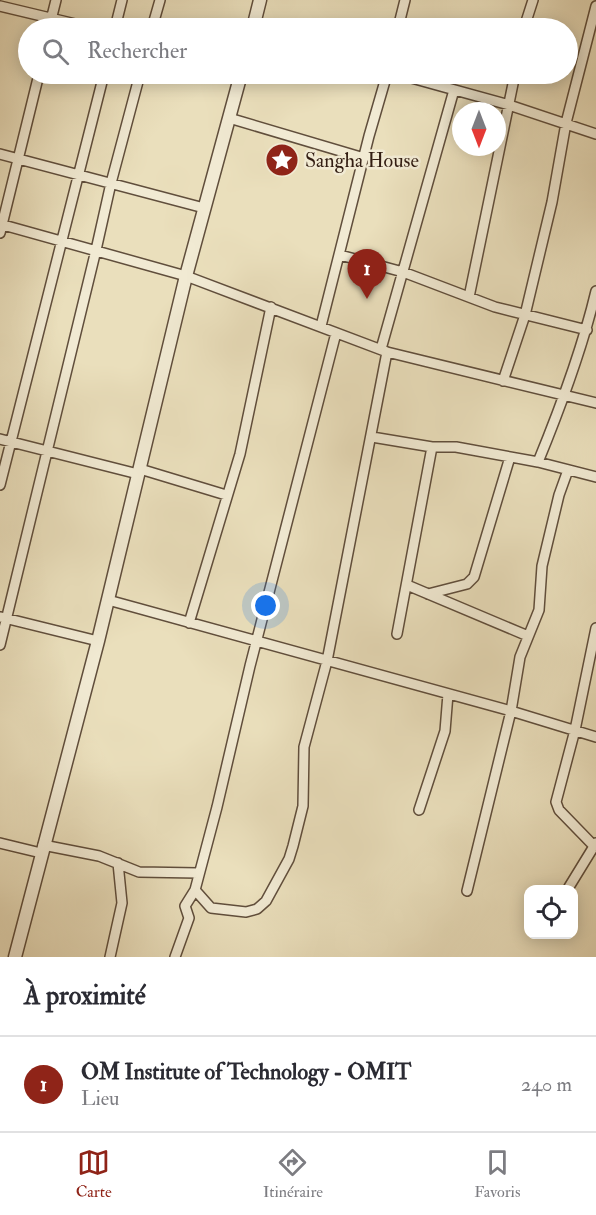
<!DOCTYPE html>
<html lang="fr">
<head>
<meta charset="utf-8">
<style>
  body { margin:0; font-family:"IM FELL Double Pica",serif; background:#f7f7f7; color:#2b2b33 }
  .controls { position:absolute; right:18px; bottom:18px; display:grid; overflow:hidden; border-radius:12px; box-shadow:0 3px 15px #0003 }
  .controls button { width:54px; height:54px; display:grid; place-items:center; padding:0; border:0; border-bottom:2px solid #e1e1e2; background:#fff; color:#2b2b33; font:30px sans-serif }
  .compass { position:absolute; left:452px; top:102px; width:54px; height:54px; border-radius:50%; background:#fff; box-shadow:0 3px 15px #0003; rotate:180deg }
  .you { position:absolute; left:266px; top:606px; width:21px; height:21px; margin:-15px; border:4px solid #fff; border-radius:50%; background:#1a73e8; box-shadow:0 0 0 9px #1a73e833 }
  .badge { display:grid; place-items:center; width:39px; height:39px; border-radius:50%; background:#8f2418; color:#fff; font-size:20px; font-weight:700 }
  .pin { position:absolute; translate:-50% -50px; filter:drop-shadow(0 2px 3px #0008) }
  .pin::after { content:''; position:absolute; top:32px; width:21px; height:18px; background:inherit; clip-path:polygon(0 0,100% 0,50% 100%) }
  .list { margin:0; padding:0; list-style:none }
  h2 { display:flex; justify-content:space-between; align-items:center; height:78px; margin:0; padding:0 24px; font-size:26px }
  h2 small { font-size:20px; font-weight:400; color:#7c7c81 }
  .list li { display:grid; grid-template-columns:39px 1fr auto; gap:18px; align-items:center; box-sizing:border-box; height:96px; padding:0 24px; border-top:2px solid #e1e1e2 }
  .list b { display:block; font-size:22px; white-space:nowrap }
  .list p { margin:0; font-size:20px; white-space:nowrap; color:#7c7c81 }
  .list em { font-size:20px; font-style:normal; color:#7c7c81 }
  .icon { flex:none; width:33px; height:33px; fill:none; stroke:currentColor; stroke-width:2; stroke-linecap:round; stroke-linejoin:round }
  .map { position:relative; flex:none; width:596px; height:957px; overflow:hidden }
  .search { position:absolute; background:#fff; box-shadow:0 3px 15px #0003; left:18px; right:18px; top:18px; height:66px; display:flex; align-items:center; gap:15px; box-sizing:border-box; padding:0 21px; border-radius:33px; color:#7c7c81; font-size:22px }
  .sheet { height:174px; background:#fff }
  nav { display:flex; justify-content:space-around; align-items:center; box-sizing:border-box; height:84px; border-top:2px solid #e1e1e2; background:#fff; font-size:16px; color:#7c7c81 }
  nav a { display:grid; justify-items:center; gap:3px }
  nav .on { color:#8f2418 }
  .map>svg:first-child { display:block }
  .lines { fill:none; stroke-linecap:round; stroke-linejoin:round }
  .minor-casing { stroke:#604e3c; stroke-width:12 }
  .tertiary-casing { stroke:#604e3c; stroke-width:15 }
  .minor { stroke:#f1ead3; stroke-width:9 }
  .tertiary { stroke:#f1ead3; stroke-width:12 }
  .labels { text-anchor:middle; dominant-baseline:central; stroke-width:5; stroke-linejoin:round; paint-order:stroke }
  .poi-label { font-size:20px; fill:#321d12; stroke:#f1ead3; text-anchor:start }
</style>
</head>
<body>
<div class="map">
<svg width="596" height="957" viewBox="0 0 596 957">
  <rect width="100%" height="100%" fill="#eadfbc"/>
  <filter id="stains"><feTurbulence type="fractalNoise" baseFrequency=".00333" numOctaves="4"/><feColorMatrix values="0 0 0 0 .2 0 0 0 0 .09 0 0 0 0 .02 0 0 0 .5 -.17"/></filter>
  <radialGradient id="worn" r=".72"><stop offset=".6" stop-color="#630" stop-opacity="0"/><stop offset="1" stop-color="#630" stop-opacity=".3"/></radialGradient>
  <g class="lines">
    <defs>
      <path id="minor" d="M 0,6 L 92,28
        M 49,28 L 56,0
        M 115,28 L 122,0
        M 152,28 L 160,0
        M 398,28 L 405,0
        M 524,28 L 533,0
        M 397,74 L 509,105 L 596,134
        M 229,118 L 364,158
        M 0,154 L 204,208
        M 0,224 L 186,276 L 387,352 L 596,403
        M 0,233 L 39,74
        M 340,255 L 403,272 L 495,307 L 587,330
        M 469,297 L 515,74
        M 321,326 L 369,136 L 387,74
        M 381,349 L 454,90
        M 503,381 L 525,315 L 552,202 L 566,123 L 596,6
        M 372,437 L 432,447 L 456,447 L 538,462 L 596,477
        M 0,439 L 138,474
        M 538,462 C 561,406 582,350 596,291
        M 140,469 L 226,495
        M 0,485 L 104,74
        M 407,585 L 528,636
        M 428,594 L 467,584 L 474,577 L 510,457
        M 108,600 L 511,711 L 596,737
        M 1,617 L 98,641
        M 189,623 L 240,454 L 271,307
        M 397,634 L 432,447
        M 0,645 L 96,250 L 111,183 L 140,74
        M 419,810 L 445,731 L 448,694
        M 0,843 L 41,853
        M 43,845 L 99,856 L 139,872 L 198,873
        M 594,846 L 559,810 L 556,802 L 575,730 L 596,628
        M 569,887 L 596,843
        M 195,890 L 211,908 L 246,912 L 257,909 L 266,901 L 289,859 L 293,846 L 303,806 L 304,747 L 327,661 L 387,352
        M 467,891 L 511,711 L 520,657 L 539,610 L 542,566 L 559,495 L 568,470
        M 110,957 L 122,903 L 118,863
        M 175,957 L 189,918 L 185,906 L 195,890 L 217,807 L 250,666 L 336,333"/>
      <path id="tertiary" d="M 253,28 L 260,0
        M 15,957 L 98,641 L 186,276 L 241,74"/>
    </defs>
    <!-- minor casing -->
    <use href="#minor" class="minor-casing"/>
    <!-- tertiary casing -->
    <use href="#tertiary" class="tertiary-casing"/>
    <!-- minor -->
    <use href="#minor" class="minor"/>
    <!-- tertiary -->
    <use href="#tertiary" class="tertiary"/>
  </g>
  <!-- icons -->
  <defs>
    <symbol id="sight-disc" viewBox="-11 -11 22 22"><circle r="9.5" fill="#8f2418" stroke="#f1ead3"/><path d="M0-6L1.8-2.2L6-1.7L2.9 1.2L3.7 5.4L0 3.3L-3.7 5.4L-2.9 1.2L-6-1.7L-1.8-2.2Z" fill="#fff"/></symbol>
  </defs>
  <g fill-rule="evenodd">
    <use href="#sight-disc" x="263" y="141" width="38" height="38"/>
  </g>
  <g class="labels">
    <!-- poi labels -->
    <g class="poi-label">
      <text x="305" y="160">Sangha House</text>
    </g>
  </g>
  <rect width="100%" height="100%" filter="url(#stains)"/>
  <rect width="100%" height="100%" fill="url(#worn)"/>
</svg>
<div class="controls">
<button><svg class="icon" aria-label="locate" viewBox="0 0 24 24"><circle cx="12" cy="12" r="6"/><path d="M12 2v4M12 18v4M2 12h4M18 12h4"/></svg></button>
</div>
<svg class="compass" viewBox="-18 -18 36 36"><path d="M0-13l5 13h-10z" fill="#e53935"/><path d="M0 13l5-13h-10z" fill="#7c7c81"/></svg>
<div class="you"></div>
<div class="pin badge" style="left:367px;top:299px">1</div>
<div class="search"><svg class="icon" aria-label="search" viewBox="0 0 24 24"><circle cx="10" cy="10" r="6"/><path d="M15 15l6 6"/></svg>Rechercher</div>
</div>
<section class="sheet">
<h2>À proximité<small></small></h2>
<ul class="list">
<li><span class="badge">1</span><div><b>OM Institute of Technology - OMIT</b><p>Lieu</p></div><em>240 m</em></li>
</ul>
</section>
<nav>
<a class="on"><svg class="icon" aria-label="map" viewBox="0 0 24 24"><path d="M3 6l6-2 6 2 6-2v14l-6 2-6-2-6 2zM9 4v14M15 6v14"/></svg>Carte</a>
<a><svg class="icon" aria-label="directions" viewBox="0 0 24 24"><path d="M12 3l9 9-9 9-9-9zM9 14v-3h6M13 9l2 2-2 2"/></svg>Itinéraire</a>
<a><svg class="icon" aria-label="saved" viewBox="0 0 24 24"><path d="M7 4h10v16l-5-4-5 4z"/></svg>Favoris</a>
</nav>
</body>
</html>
